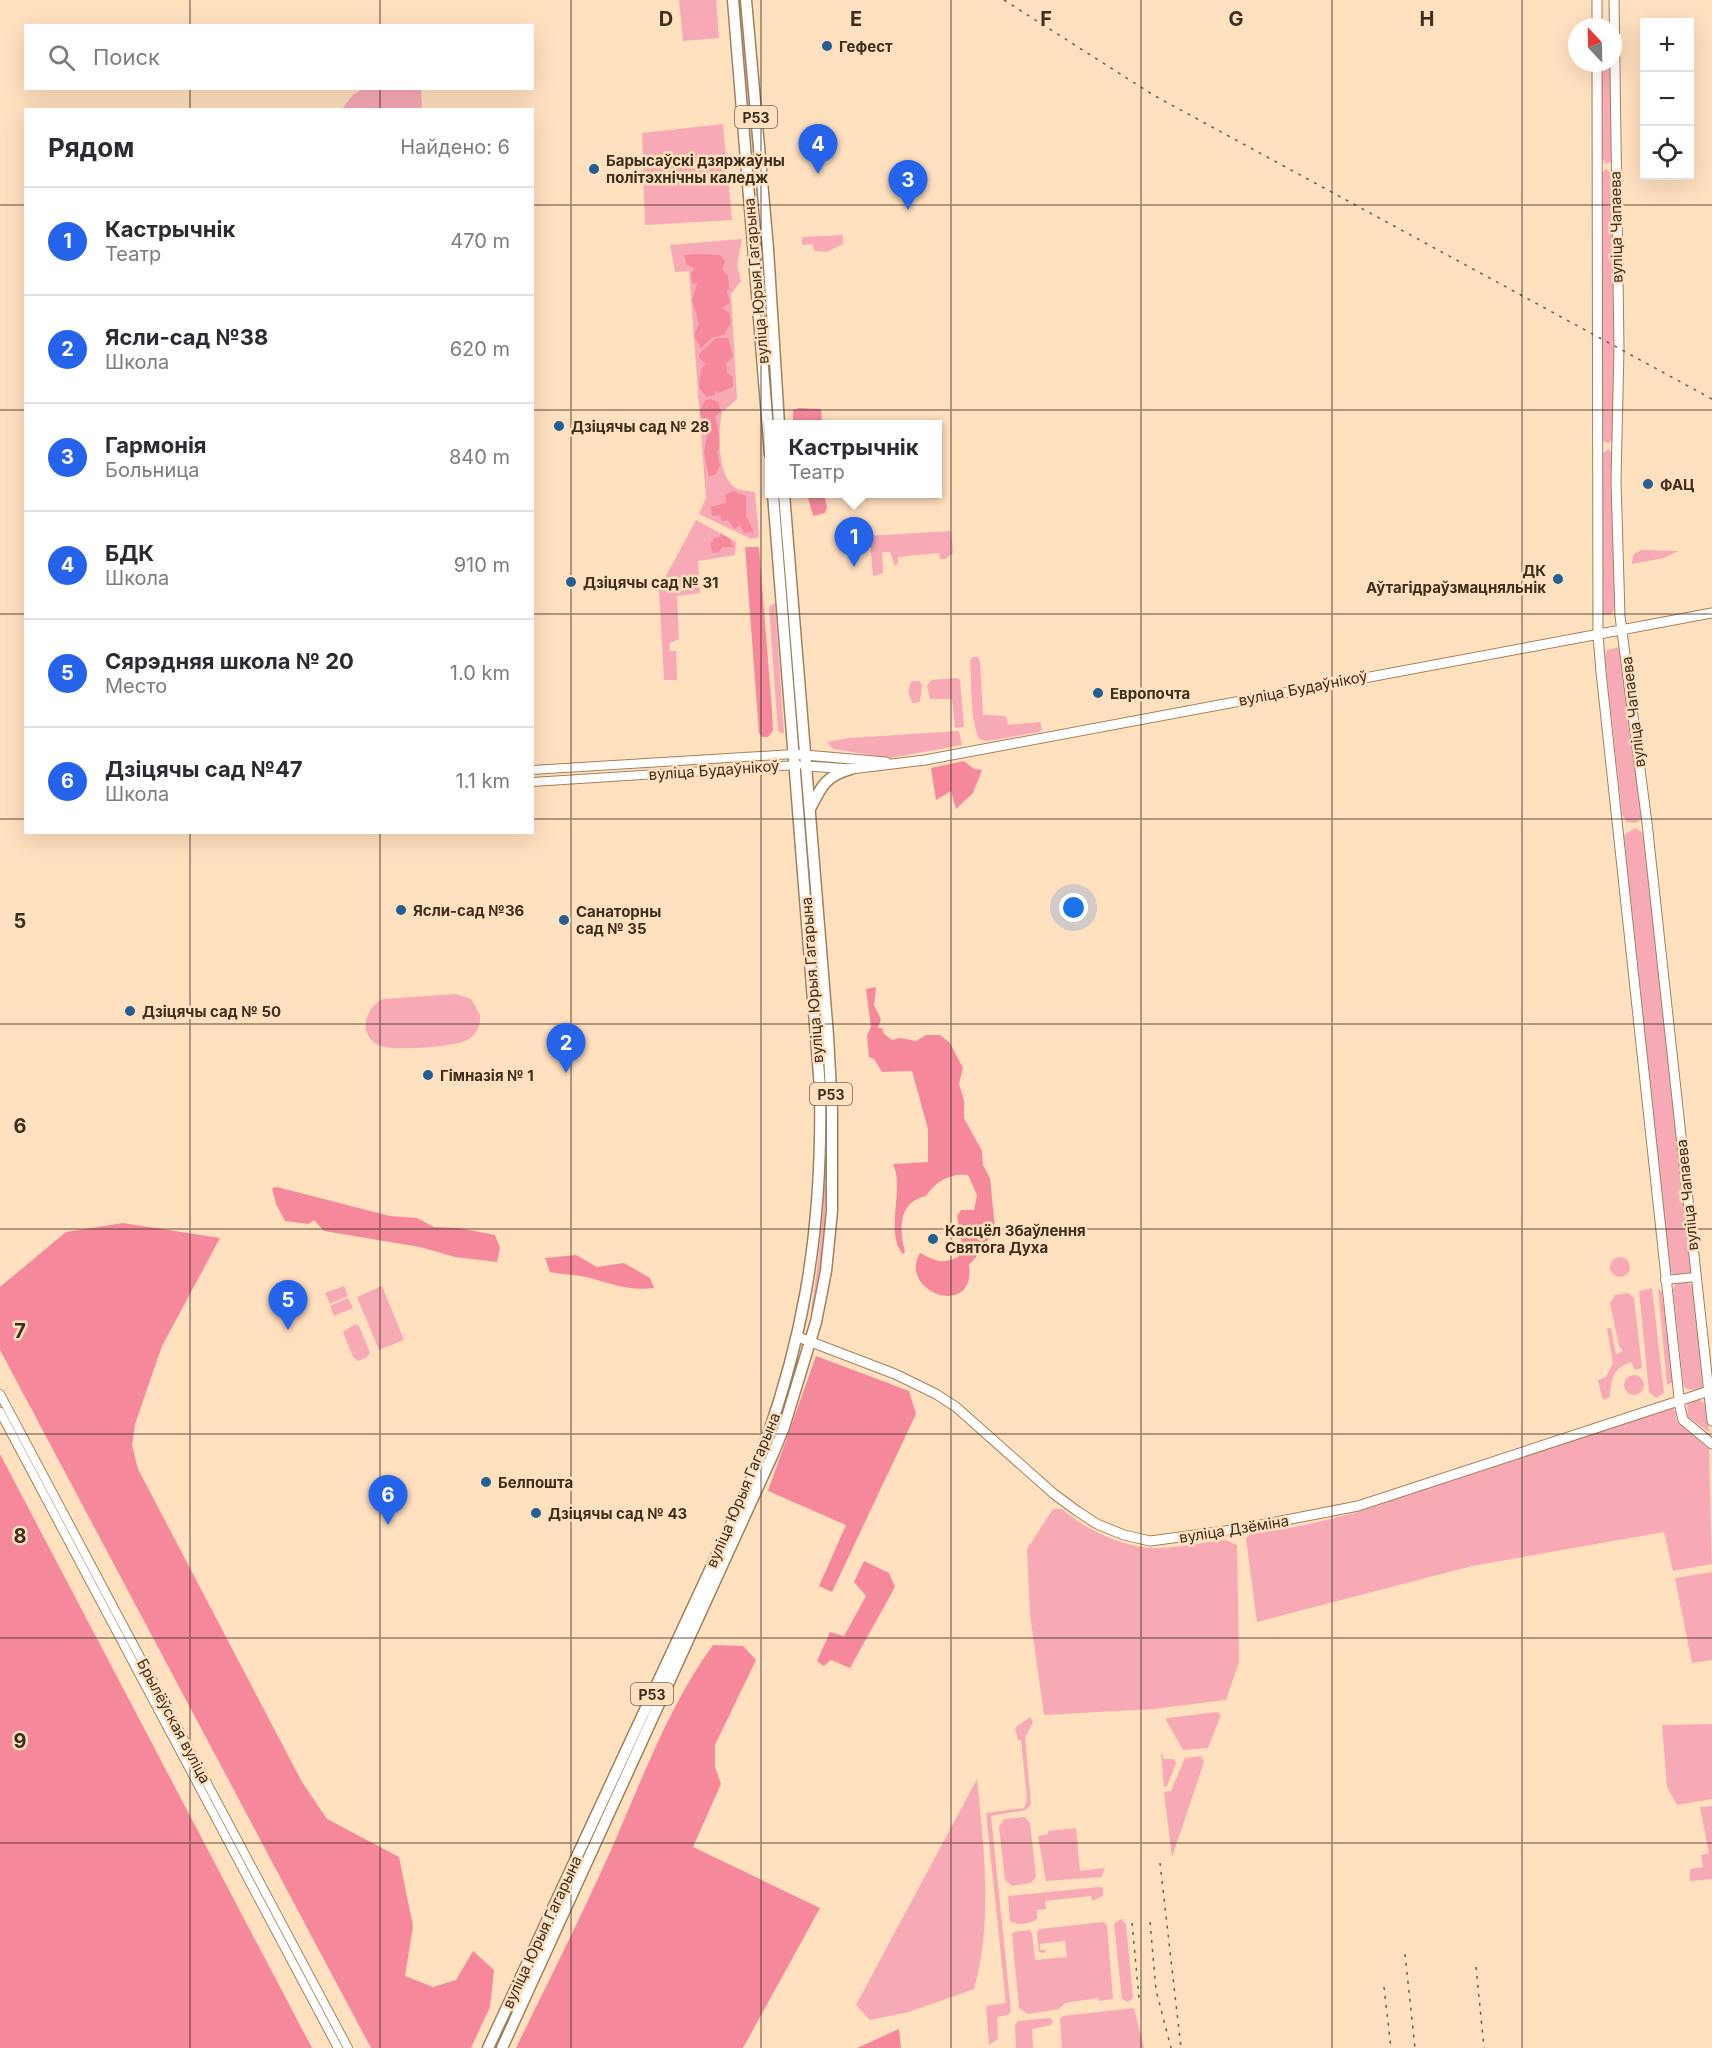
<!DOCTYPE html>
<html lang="ru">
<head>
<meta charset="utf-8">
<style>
  body { margin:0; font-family:Inter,sans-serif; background:#f2f2f3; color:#2b2b33 }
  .controls { position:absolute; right:18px; top:18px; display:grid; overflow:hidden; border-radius:0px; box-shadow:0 6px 24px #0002 }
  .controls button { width:54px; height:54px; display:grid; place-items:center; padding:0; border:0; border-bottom:2px solid #e1e1e2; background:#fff; color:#2b2b33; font:30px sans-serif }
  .compass { position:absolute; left:1568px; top:18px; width:54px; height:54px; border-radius:50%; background:#fff; box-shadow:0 6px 24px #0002; rotate:338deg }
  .you { position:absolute; left:1074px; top:908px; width:21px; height:21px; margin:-15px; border:4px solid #fff; border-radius:50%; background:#1a73e8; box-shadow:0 0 0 9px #1a73e833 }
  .badge { display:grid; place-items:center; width:39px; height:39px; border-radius:50%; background:#2563eb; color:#fff; font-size:20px; font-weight:700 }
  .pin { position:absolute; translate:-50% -50px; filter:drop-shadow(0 2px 3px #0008) }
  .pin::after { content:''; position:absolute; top:32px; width:21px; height:18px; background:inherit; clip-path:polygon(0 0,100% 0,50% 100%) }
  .popup { position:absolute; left:765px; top:420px; width:177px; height:78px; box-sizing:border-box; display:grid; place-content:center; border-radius:0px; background:#fff; filter:drop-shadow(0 2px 4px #0005); font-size:20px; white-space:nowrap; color:#7c7c81 }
  .popup b { font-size:22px; color:#2b2b33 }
  .popup::after { content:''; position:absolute; left:50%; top:100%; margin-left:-12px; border:12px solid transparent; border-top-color:#fff }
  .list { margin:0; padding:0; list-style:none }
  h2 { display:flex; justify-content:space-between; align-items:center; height:78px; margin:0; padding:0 24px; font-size:26px }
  h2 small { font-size:20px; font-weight:400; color:#7c7c81 }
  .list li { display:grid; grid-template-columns:39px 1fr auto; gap:18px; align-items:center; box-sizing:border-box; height:108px; padding:0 24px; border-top:2px solid #e1e1e2 }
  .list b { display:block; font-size:22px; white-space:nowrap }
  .list p { margin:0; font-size:20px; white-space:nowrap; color:#7c7c81 }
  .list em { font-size:20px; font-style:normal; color:#7c7c81 }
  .icon { flex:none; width:33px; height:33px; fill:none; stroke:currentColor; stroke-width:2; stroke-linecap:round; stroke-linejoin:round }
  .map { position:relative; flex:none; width:1712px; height:2048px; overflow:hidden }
  .search { position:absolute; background:#fff; box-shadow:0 6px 24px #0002; left:24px; top:24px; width:510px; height:66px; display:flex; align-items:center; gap:15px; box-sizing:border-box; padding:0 21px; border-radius:0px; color:#7c7c81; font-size:22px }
  .panel { position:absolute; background:#fff; box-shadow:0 6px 24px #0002; left:24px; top:108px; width:510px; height:726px; border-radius:0px }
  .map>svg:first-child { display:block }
  .green { fill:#f7a9b5 }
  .forest { fill:#f6889c }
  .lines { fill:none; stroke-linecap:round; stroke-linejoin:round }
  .tertiary-casing { stroke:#a28059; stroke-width:10 }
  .secondary-casing { stroke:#a28059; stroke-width:11 }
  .primary-casing { stroke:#a28059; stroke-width:13 }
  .tertiary { stroke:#fff; stroke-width:8 }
  .secondary { stroke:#fff; stroke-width:9 }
  .primary { stroke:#fff; stroke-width:10 }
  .rail { stroke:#6f5c48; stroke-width:1.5; stroke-dasharray:3 6; stroke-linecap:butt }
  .grid { fill:none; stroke:#3d2e1e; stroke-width:1.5; stroke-opacity:0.55 }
  .poi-dot { fill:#235f96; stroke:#ffe0bf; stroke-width:2 }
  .labels { text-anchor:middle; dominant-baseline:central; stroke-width:5; stroke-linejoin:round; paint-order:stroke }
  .shield { fill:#ffe0bf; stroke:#77634e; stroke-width:1.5 }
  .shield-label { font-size:14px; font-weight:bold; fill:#3d2e1e }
  .poi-label { font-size:15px; font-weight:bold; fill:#3d2e1e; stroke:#ffe0bf; text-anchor:start }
  .street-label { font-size:15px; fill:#3d2e1e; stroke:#ffe0bf }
  .grid-label { font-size:20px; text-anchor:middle; font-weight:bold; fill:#3d2e1e; stroke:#ffe0bf; stroke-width:5; stroke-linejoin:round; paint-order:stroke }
</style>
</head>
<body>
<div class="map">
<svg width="1712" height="2048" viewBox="0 0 1712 2048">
  <rect width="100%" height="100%" fill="#ffe0bf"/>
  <!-- green -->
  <path class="green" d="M 679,0 L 716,0 L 719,38 L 683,41 Z
    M 738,0 L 741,0 L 761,212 L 758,211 Z
    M 1601,63 L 1613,63 L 1612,161 L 1606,164 L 1601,157 Z
    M 364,88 L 421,89 L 422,109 L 342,109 L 353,95 Z
    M 723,124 L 732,220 L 645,225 L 642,133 Z
    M 1606,169 L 1613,175 L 1614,438 L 1609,443 L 1603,441 L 1602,437 L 1601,173 Z
    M 843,235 L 843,244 L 827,252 L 814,251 L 813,244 L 802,245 L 802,237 Z
    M 742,239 L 737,265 L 741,281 L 731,294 L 737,399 L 722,412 C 718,432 717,477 736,488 C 741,491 749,491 755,492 L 759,537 L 751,539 L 699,514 L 706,498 L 705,486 L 689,271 L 675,272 L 670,245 Z
    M 757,254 L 760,254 L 775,424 L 772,424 Z
    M 1608,449 L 1613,454 L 1614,610 L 1611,615 L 1602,615 L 1602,454 Z
    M 696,520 L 736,542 L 735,555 L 698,561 L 700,593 L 677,596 L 679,639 L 670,643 L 670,651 L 676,651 L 677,680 L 664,680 L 659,589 Z
    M 951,531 L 953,553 L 945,559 L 940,559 L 939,553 L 898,557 L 898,563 L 895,566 L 890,552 L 882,552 L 883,573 L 873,576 L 870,541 L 851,541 L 850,537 Z
    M 1639,551 L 1642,550 L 1678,551 L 1664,558 L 1632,564 L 1633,555 Z
    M 775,603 L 784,733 L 781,733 L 778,731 L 769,607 Z
    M 1620,647 L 1643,818 L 1635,823 L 1627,822 L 1622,814 L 1605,657 L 1607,650 Z
    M 973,657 L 978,657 L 980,661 L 983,715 L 1006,716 L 1008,725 L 1040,722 L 1042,729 L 1039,732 L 988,741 C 982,741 978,739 977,734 C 970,711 972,683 970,660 Z
    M 957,678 L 960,680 L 964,727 L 955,728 L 952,699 L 930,699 L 927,686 L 931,680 Z
    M 912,681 L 919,681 L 922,685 L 920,702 L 913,703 C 908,697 907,687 912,681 Z
    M 959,731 L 962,745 L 890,758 L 833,749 L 827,742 L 849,738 Z
    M 801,786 L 809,847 L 828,1150 L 824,1244 L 813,1310 L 811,1310 C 841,1137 815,960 801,786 Z
    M 1635,828 L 1645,834 L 1692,1270 L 1691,1274 L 1676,1276 L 1671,1272 L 1669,1261 L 1624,835 Z
    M 456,994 L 471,999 L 480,1015 C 481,1026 476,1037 465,1041 C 452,1047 394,1051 381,1046 C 357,1037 364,1008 383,999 Z
    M1610 1267a10 10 0 1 1 20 0a10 10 0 1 1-20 0Z
    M 1685,1282 L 1693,1285 L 1704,1383 L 1702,1388 L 1693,1390 L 1685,1388 L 1683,1382 L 1673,1289 L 1676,1284 Z
    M 344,1286 L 348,1296 L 330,1304 L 325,1293 Z
    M 382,1286 L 404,1340 L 379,1350 L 357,1297 Z
    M 1652,1288 L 1664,1393 L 1656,1398 L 1649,1392 L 1639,1291 Z
    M 1658,1289 L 1662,1292 L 1673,1382 L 1667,1385 Z
    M 1628,1293 L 1634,1298 L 1642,1368 L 1635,1370 L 1631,1362 C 1613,1368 1611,1379 1610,1396 L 1605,1400 L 1602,1398 L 1598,1380 L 1606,1377 L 1613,1363 L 1607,1328 L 1611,1328 L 1616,1354 L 1623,1351 L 1619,1346 L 1610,1303 L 1615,1295 Z
    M 348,1298 L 353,1308 L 334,1316 L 330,1306 Z
    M 355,1324 L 359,1326 L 370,1353 L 367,1357 L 358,1361 L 353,1357 L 343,1332 Z
    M1624 1385a10 10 0 1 1 20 0a10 10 0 1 1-20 0Z
    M 1696,1398 L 1706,1404 L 1709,1432 L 1688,1417 L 1687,1402 Z
    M 1672,1407 L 1675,1411 L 1677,1422 L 1709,1449 L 1712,1564 L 1673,1571 L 1664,1532 L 1472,1566 L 1257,1622 L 1246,1538 L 1252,1533 L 1301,1526 L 1354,1513 Z
    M 1053,1509 L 1062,1509 C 1086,1530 1124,1548 1156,1548 C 1180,1548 1203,1542 1226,1540 L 1237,1545 L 1239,1662 L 1226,1700 L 1153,1709 L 1044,1715 L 1030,1614 L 1027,1549 Z
    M 1712,1572 L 1712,1660 L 1692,1663 L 1675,1578 Z
    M 1217,1712 L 1221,1715 L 1208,1748 L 1183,1750 L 1166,1720 L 1167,1718 Z
    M 1030,1717 L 1033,1722 L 1025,1738 L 1031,1804 L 1026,1810 L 991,1816 L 1011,2011 L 1008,2015 L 997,2017 L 998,2039 L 989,2045 L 986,2006 L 1006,2003 L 986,1813 L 1024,1808 L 1027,1799 L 1021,1740 L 1018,1740 L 1015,1728 Z
    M 1712,1724 L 1712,1799 L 1677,1805 L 1667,1787 L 1662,1725 Z
    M 1161,1751 L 1164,1759 L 1174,1759 L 1176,1763 L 1167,1786 L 1164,1787 Z
    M 1201,1756 L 1204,1762 L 1172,1857 L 1164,1792 L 1171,1791 L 1185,1758 Z
    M 977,1779 C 984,1848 993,1922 974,1989 L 909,2012 L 870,2020 L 856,2005 Z
    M 1712,1806 L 1712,1879 L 1690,1881 L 1690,1869 L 1703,1867 L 1701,1855 L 1709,1853 L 1700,1807 Z
    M 1025,1817 L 1030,1823 L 1036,1877 L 1031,1883 L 1012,1886 L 1005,1880 L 999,1827 L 1004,1819 Z
    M 1076,1828 L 1080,1871 L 1105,1868 L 1101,1877 L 1046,1881 L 1038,1836 L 1048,1834 L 1048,1831 Z
    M 1099,1887 L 1103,1888 L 1103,1896 L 1092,1901 L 1091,1896 L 1045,1901 L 1046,1909 L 1037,1910 L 1037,1919 C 1030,1924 1018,1926 1010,1921 L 1008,1896 Z
    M 1121,1919 L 1126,1924 L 1133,1998 L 1128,2002 L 1122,1999 L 1114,1924 Z
    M 1103,1922 L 1107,1925 L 1113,1999 L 1099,2001 L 1098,1998 L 1065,2003 L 1059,2009 L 1028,2014 L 1019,2008 L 1012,1934 L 1014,1932 L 1029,1930 L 1032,1933 L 1035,1960 L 1067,1957 L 1065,1941 L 1040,1944 L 1040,1950 L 1046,1950 L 1044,1953 L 1039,1952 L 1037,1933 L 1039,1929 Z
    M 1134,2008 L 1144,2048 L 1062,2048 L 1060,2019 L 1063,2016 Z
    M 1050,2018 L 1053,2021 L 1051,2025 L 1032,2029 L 1033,2048 L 1016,2048 L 1015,2025 L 1018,2021 Z"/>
  <!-- forest -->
  <path class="forest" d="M 698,254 L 720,255 L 725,261 L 722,269 L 728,276 L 729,289 L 727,292 L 730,303 L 722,308 L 729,313 L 731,322 L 724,335 L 712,338 L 701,348 L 694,336 L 699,323 L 692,300 L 697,284 L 692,283 L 691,273 L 695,268 L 687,265 L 684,255 Z
    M 716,338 L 728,338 L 733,356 L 726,364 L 727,373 L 733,377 L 733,387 L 718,393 L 715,390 L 715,395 L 706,397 L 699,387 L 701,369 L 706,364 L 699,358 L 699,354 Z
    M 711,399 L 718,402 L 721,411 L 715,417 C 718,427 722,445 717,452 L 720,465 L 716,474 L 709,477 L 704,453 L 707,435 L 700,412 L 705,400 Z
    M 799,408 L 821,409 L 822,423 L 814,424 L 808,421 L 802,422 L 803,424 L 793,424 L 793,410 Z
    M 733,491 L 746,496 L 746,516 L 754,532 L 744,533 L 740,525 L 735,529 L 727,520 L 722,521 L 720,515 L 712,516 L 711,507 L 726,503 L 725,495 Z
    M 807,494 L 824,494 L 827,507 L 825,513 L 813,516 Z
    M 720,533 L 729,538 L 734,547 L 722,547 L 719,552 L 713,553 L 710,544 L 714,538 L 721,537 Z
    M 745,547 L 759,547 L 772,711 L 773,731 L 768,737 L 762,737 L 759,733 Z
    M 964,761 L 974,769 L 982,770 L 973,793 L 956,809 L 951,791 L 936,800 L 931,768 Z
    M 876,987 L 874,1005 L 881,1019 L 878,1028 L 882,1028 L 884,1034 L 892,1040 L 900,1038 L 916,1041 L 926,1035 L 940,1035 L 950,1043 L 963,1068 L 959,1084 L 964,1100 L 964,1118 L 982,1151 L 983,1165 L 990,1178 L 995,1228 C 991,1236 975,1261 969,1264 C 977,1321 897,1292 920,1253 C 936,1261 941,1265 958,1257 L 962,1244 L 957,1216 L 961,1210 L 974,1210 L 977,1195 L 968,1175 C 950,1173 936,1181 926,1196 C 898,1202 899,1229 905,1252 L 903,1254 C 884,1233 905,1188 893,1164 L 928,1162 L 928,1129 L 912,1071 L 882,1072 L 874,1059 L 869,1057 L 867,1035 L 871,1027 L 866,989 Z
    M 277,1187 L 390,1216 L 417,1218 L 434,1227 L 459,1228 L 495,1235 L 500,1248 L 497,1262 L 455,1257 L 420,1247 L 324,1231 L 314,1220 L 309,1224 L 285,1221 L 276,1204 L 272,1188 Z
    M 123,1223 L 220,1238 L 162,1346 L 135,1424 L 132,1445 L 138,1469 L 302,1782 L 327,1819 L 399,1857 L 413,1926 L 405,1976 L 433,1987 L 456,1980 L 473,1951 L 494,1970 L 490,2007 L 471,2048 L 371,2048 L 0,1350 L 0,1287 L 66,1232 Z
    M 576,1255 L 597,1267 L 624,1263 L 650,1278 L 654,1288 C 621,1292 604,1279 574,1275 C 566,1274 559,1274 550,1272 L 545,1258 Z
    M 816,1356 L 909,1391 L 916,1414 L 832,1592 L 819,1586 L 846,1525 L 768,1491 Z
    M 0,1454 L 312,2048 L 0,2048 Z
    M 864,1561 L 889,1573 L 895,1587 L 850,1668 L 831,1660 L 824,1666 L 817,1661 L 830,1632 L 844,1636 L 866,1596 L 854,1582 Z
    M 713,1645 L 743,1646 L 756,1660 L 715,1745 L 715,1767 L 721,1784 L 693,1847 L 820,1908 L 743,2048 L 516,2048 C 548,1982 581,1917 611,1850 C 641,1782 669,1705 713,1645 Z
    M 899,2029 L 901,2048 L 857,2048 Z"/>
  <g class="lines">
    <defs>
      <path id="tertiary" d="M 532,770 L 793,754
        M 532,782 L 798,765
        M 1665,1280 L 1696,1277
        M 0,1394 L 348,2048
        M 0,1412 L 338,2048"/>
      <path id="secondary" d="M 1597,0 L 1597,27
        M 1614,0 L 1619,349 L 1616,481 L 1620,616 L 1647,823 L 1712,1421
        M 1597,63 L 1598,635 L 1601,672 L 1680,1407 L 1683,1420 L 1712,1444
        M 793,754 L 886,762
        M 807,766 L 851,769 L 925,760 L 1712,613
        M 798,1337 L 895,1374 L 936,1394 L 956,1407 L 1054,1494 L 1077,1511 L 1097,1524 L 1124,1535 L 1150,1541 L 1240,1529 L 1358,1506 L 1712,1390"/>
      <path id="primary" d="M 733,0 L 770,454
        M 746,0 L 768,249 L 779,424
        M 810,809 C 821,787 825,776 851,769
        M 488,2048 L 748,1488 C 803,1352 823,1234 820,1088 L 773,494
        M 502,2048 L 773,1454 L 784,1427 L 816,1322 L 826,1271 L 832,1211 L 832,1110 L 828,1036 L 784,494"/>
    </defs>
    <!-- tertiary casing -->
    <use href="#tertiary" class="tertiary-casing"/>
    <!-- secondary casing -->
    <use href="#secondary" class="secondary-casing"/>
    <!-- primary casing -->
    <use href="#primary" class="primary-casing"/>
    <!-- tertiary -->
    <use href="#tertiary" class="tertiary"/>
    <!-- secondary -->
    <use href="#secondary" class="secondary"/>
    <!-- primary -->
    <use href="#primary" class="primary"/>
    <!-- rail -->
    <path class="rail" d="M 1004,0 L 1155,96 L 1712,399
      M 1160,1863 L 1181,2048
      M 1150,1922 L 1156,1990 L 1171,2048
      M 1132,1923 L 1139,1998
      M 1405,1954 L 1415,2048
      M 1476,1967 L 1484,2048
      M 1384,1987 L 1391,2048"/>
  </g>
  <!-- grid -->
  <path class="grid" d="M 190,0 L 190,26M 380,0 L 380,26M 571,0 L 571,2048M 761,0 L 761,2048M 951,0 L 951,2048M 1141,0 L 1141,2048M 1332,0 L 1332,2048M 1522,0 L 1522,2048M 190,88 L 190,110M 380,88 L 380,110M 0,205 L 26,205M 532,205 L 1712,205M 0,410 L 26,410M 532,410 L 1712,410M 0,614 L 26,614M 532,614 L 1712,614M 0,819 L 26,819M 532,819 L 1712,819M 190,832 L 190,2048M 380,832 L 380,2048M 0,1024 L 1712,1024M 0,1229 L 1712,1229M 0,1434 L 1712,1434M 0,1638 L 1712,1638M 0,1843 L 1712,1843"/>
  <!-- markers -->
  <g class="poi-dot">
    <circle cx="827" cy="46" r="6"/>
    <circle cx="594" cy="169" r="6"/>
    <circle cx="559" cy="426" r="6"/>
    <circle cx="1648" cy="484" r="6"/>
    <circle cx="1558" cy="579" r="6"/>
    <circle cx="571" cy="582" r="6"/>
    <circle cx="1098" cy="693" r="6"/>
    <circle cx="401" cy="910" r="6"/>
    <circle cx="564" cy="920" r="6"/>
    <circle cx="130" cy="1011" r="6"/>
    <circle cx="428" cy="1075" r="6"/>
    <circle cx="933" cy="1239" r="6"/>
    <circle cx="486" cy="1482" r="6"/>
    <circle cx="536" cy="1513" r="6"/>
  </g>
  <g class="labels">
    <!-- shield labels -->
    <g class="shield">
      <rect x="735" y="106" width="42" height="22" rx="4.5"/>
      <rect x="810" y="1083" width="42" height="22" rx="4.5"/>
      <rect x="631" y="1683" width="42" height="22" rx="4.5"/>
    </g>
    <g class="shield-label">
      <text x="756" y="117">Р53</text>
      <text x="831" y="1094">Р53</text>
      <text x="652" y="1694">Р53</text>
    </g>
    <!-- poi labels -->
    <g class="poi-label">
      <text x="839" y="46">Гефест</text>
      <text x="606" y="160">Барысаўскі дзяржаўны<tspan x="606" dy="17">політэхнічны каледж</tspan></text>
      <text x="571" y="426">Дзіцячы сад № 28</text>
      <text x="1660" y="484">ФАЦ</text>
      <text x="1546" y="570" text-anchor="end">ДК<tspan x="1546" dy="17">Аўтагідраўзмацняльнік</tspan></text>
      <text x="583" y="582">Дзіцячы сад № 31</text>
      <text x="1110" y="693">Европочта</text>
      <text x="413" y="910">Ясли-сад №36</text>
      <text x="576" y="911">Санаторны<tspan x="576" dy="17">сад № 35</tspan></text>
      <text x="142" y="1011">Дзіцячы сад № 50</text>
      <text x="440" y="1075">Гімназія № 1</text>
      <text x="945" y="1230">Касцёл Збаўлення<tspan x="945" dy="17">Святога Духа</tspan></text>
      <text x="498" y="1482">Белпошта</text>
      <text x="548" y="1513">Дзіцячы сад № 43</text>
    </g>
    <!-- street labels -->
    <g class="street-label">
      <text transform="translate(1616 227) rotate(-91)">вуліца Чапаева</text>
      <text transform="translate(756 281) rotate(-95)">вуліца Юрыя Гагарына</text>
      <text transform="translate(1303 688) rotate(-11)">вуліца Будаўнікоў</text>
      <text transform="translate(1633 712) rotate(-97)">вуліца Чапаева</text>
      <text transform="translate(714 770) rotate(-4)">вуліца Будаўнікоў</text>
      <text transform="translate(812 980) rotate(-94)">вуліца Юрыя Гагарына</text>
      <text transform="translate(1687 1195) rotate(-96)">вуліца Чапаева</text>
      <text transform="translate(743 1490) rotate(-67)">вуліца Юрыя Гагарына</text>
      <text transform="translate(1234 1529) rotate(-9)">вуліца Дзёміна</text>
      <text transform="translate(174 1721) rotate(62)">Брылёўская вуліца</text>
      <text transform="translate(542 1932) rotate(-65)">вуліца Юрыя Гагарына</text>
    </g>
  </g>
  <g class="grid-label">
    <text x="666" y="26">D</text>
    <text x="856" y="26">E</text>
    <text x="1046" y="26">F</text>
    <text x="1236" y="26">G</text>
    <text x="1427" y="26">H</text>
    <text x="20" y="928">5</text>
    <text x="20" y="1133">6</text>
    <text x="20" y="1338">7</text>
    <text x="20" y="1543">8</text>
    <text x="20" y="1748">9</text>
  </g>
</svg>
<div class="controls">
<button>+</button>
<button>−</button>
<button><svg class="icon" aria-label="locate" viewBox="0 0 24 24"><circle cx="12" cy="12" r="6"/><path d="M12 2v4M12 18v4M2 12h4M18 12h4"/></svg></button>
</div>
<svg class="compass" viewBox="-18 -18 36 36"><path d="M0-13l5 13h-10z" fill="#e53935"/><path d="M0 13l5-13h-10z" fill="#7c7c81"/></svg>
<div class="you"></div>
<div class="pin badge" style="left:854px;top:567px">1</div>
<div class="popup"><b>Кастрычнік</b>Театр</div>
<div class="pin badge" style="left:566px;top:1073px">2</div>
<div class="pin badge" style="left:908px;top:210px">3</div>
<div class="pin badge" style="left:818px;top:174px">4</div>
<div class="pin badge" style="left:288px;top:1330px">5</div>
<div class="pin badge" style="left:388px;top:1525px">6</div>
<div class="search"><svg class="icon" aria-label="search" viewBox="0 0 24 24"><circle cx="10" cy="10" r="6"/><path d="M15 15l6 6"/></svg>Поиск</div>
<section class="panel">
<h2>Рядом<small>Найдено: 6</small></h2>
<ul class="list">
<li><span class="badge">1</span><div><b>Кастрычнік</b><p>Театр</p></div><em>470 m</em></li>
<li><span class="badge">2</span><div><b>Ясли-сад №38</b><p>Школа</p></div><em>620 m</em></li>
<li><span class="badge">3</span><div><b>Гармонія</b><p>Больница</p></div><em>840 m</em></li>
<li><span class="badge">4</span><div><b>БДК</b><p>Школа</p></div><em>910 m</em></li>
<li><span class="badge">5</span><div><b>Сярэдняя школа № 20</b><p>Место</p></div><em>1.0 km</em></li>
<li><span class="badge">6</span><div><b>Дзіцячы сад №47</b><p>Школа</p></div><em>1.1 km</em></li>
</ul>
</section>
</div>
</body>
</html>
